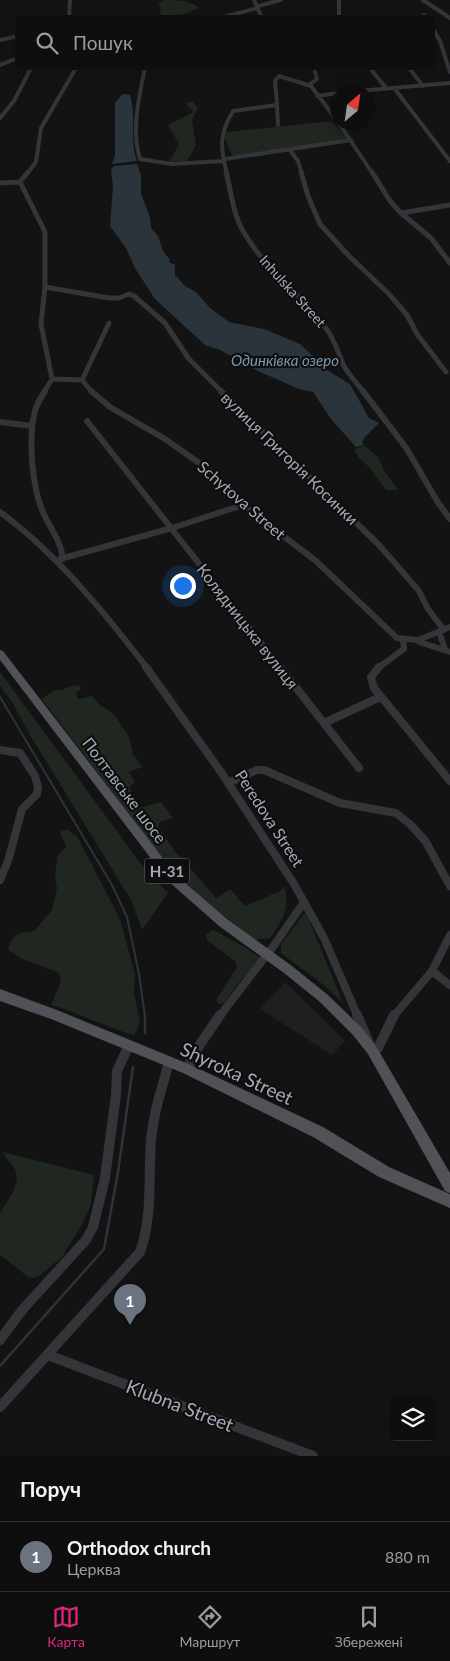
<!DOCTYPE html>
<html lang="uk">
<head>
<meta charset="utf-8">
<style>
  body { margin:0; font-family:Lato,sans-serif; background:#1c1c1d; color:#f1f3f6 }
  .controls { position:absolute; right:15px; bottom:15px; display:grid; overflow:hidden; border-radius:5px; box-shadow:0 5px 20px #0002 }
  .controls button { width:45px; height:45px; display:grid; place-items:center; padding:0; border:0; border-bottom:1px solid #2e2e2f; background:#0e0e0f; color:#f1f3f6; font:25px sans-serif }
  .compass { position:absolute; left:330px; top:85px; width:45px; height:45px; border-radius:50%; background:#0e0e0f; box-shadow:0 5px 20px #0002; rotate:29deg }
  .you { position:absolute; left:182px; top:585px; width:18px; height:18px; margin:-12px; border:4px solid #fff; border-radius:50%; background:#1a73e8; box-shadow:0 0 0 8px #1a73e833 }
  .badge { display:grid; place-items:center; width:32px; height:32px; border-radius:50%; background:#db2777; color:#fff; font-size:16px; font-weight:700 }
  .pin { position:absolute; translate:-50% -41px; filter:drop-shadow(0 1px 2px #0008) }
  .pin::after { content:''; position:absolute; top:26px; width:18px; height:15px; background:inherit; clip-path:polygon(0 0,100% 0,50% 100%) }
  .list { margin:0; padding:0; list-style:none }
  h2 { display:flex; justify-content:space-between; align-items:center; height:65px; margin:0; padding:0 20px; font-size:21px }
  h2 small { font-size:16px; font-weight:400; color:#9b9c9e }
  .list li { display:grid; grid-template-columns:32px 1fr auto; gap:15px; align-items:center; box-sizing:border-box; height:70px; padding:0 20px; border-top:1px solid #2e2e2f }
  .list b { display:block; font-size:19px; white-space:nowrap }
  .list p { margin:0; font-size:16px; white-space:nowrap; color:#9b9c9e }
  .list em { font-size:16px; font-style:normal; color:#9b9c9e }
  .icon { flex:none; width:28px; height:28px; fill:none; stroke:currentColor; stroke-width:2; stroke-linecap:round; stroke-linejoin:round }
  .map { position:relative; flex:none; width:450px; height:1456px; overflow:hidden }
  .search { position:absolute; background:#0e0e0f; box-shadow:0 5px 20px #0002; left:15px; right:15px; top:15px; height:55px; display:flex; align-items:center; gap:12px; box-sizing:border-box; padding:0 18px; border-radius:5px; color:#9b9c9e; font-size:19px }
  .sheet { height:135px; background:#0e0e0f }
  nav { display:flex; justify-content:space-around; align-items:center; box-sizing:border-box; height:70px; border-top:1px solid #2e2e2f; background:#0e0e0f; font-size:14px; color:#9b9c9e }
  nav a { display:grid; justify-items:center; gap:2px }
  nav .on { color:#db2777 }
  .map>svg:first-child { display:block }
  .built { fill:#1f1f21 }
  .green { fill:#1f2720 }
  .water { fill:#2b343a }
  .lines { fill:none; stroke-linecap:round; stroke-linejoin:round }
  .stream-far1 { stroke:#2b343a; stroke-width:2 }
  .stream { stroke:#2b343a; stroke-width:2.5 }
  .minor-far4 { stroke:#343539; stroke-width:4 }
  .minor-far3 { stroke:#343539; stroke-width:5 }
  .minor-far2 { stroke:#343539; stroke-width:6 }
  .minor-far1 { stroke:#343539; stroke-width:8 }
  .minor { stroke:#343539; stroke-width:10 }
  .major { fill:#505258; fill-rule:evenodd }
  .labels { text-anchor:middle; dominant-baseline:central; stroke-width:4.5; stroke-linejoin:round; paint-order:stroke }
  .far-street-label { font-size:14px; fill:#a4aab5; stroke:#0e0e0f }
  .far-water-label { font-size:15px; font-style:italic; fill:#7b99b0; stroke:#0e0e0f }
  .shield { fill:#0e0e0f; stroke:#777b83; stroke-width:1 }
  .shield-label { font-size:15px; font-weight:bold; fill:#a4aab5 }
  .street-label { font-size:16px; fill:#a4aab5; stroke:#0e0e0f }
  .near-street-label { font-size:19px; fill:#a4aab5; stroke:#0e0e0f }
</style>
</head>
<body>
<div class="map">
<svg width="450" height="1456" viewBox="0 0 450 1456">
  <rect width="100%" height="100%" fill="#131314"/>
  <!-- built -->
  <path class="built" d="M 285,982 L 345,1041 L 332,1055 L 260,1009 Z"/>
  <!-- green -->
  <path class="green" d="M 164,0 C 175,0 191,0 199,8 L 176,17 L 158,17 L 161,10 L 158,4 Z
    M 188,102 L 193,102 L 198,108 L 192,119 L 196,145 L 187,161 L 169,162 L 179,144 L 168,125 L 192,113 L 193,111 L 186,104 Z
    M 331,121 L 349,140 L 232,156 L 224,135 L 227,132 Z
    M 364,445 L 379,458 L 383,469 L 398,490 L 386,490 L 369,467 L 358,457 L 354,450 Z
    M 0,672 L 144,868 L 168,893 L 142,930 L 131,900 L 30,735 L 12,702 L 0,686 Z
    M 74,685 L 79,686 L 82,688 L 76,693 L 78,699 L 92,696 L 99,705 L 107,709 L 115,716 L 129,737 L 133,754 L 142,767 L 129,772 L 135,782 L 129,787 L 140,808 L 161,802 L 173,818 L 160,822 L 158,826 L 174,850 L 216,898 L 230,889 L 245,906 L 280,891 L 284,887 C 291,908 282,921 270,938 L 255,940 L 202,899 L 176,872 L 152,845 L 42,699 L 54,690 L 61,690 Z
    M 67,829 L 77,836 L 120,919 L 135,974 L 134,993 L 140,1023 L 134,1035 L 132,1035 C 104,1026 79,1013 51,1005 L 61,981 L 59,973 C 47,967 12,958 8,948 C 15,932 18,933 34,931 L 52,910 L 57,888 L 55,878 L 57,857 L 66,846 L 60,832 Z
    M 304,914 L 307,915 L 343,1003 L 320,982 L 281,953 L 281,944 Z
    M 212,930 L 216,931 L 246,948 L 259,957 C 257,969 249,971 242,979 C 235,987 230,996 224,1003 L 219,1004 L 216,1000 L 237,967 L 235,961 L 207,940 L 206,935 Z
    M 2,1152 L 94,1175 L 91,1204 L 84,1221 L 62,1257 L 39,1276 L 33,1278 L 28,1277 L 0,1255 L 0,1213 L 13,1192 L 17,1181 L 15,1169 Z"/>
  <!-- water -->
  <path class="water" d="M 123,94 L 130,95 C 137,117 129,139 137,161 L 112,164 L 115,155 L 115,103 Z
    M 137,164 L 141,176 L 141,194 L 150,217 L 151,228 L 158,236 L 163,251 L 170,260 L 169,262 L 175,265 L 175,275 L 184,285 L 197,293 L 210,308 L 229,322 L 264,329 L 300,344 L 330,372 L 350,384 L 369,418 L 379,423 L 364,438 L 362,443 L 364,445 L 356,447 L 331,419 L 313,392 L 299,389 L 258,371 L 220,350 L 205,345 L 155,299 L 135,268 L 126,248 L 110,226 L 113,187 L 111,169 L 114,166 Z"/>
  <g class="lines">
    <!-- stream-far1 -->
    <path class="stream-far1" d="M 0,697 L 112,885 L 127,917 L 139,974 L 145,1017"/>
    <!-- stream -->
    <path class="stream" d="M 145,1015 L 145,1033
      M 0,1366 L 104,1249 L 118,1172 L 133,1067"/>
    <!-- minor-far4 -->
    <path class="minor-far4" d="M 254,0 L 262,18
      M 339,0 L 339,18
      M 423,0 L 450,18
      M 258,6 L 281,0
      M 424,15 L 425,18
      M 69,18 L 70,0
      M 220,18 L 258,8
      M 432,27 L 440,41 L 450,72
      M 0,40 L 18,36
      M 0,65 L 18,58
      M 145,68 C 139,97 131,130 140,159 L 172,164 L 223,161
      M 370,68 L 386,88
      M 409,68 L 423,86
      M 279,76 L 311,86 L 338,122
      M 309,85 L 317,79 L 314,68
      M 394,88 L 450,161
      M 347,92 L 450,83
      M 317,96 L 338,93
      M 277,105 L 278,125
      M 0,118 L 14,101 L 31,68
      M 338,122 L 373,174
      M 290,150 L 298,161 L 302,174
      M 225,159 L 351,140
      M 27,174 L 36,162 L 41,128 L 76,68
      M 227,174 C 220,147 219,135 233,111 L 277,105 L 275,81 L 279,76"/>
    <!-- minor-far3 -->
    <path class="minor-far3" d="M 28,172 L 20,182 L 45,232 L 45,287 L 41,324 L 52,379 L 44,392
      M 226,172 C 231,191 233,214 243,231 C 264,268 300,293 325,327 C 335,339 338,354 345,368 C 350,376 358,384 363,392
      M 301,172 L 308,196 L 320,224 L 349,256 L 389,294 L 407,315 L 417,334 L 446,372
      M 372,172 L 390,201 L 401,213 L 431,238 L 450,263
      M 0,183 L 20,182
      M 401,213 L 450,205
      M 45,287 L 109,298 L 119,298 L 129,294 L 134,296 L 165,323 L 189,359 L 222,392
      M 52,379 L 82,380
      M 92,392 L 82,380 L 109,323"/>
    <!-- minor-far2 -->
    <path class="minor-far2" d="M 45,391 C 41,397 37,404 35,411 C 28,437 32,485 42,510 C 49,527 61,540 63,559
      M 91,391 L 110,407 L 165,439 L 209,470 L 243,505 L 316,561 L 397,638 L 418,640 L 450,627
      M 221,391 L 380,546 L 419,591 L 428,609 L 444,630
      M 363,391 L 407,449 L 437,501 L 450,519
      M 87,421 L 281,668
      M 0,422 L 32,426
      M 0,512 C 57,554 104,612 147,668
      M 60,559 L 172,528 L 243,505
      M 439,632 L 445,649
      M 419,642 L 450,652
      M 378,668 L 404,649 L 403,640"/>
    <!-- minor-far1 -->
    <path class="minor-far1" d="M 146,667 L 221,772 L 294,884 L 324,938 L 358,1017
      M 280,667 L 359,768
      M 379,667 L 371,677 L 374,688 L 450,781
      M 324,723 L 380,697
      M 0,750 L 20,753 L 35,776 L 38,788 L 37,794 L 22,809 L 8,861 L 0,880
      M 228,783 L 257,770 L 264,770 L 340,803 L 396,813 L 411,825 L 426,842 L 450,886
      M 432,971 L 450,985
      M 219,1017 L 275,944 L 304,902
      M 393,1017 L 432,971 L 450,935"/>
    <!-- minor -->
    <path class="minor" d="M 357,1015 L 372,1050 L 378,1048 L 394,1015
      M 187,1069 L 199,1046 L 220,1015
      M 0,1340 L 23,1309 L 86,1240 L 93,1227 L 105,1178 L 116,1095 L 117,1071 L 129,1045
      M 48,1355 L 313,1456
      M 0,1407 L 140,1252 C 153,1215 148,1179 151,1141 C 153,1114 162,1088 169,1062"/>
    <!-- major -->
    <path class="major" d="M 0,650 L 3,651 L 176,875 L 227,919 L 292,966 L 328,995 L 361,1027 L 376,1046 L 450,1173 L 450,1193 L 445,1191 L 368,1054 L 353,1035 L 320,1002 L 284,973 L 219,926 L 168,881 L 0,660 Z
      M 0,989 L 57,1010 L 191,1065 L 323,1127 L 389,1167 L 450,1194 L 450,1208 L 379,1177 L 313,1137 L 183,1073 L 51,1019 L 0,1001 Z"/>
  </g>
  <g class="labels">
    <!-- far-street labels -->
    <g class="far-street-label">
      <text transform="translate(293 291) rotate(48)">Inhulska Street</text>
    </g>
    <!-- far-water labels -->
    <g class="far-water-label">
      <text x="285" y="360">Одинківка озеро</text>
    </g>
    <!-- shield labels -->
    <rect class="shield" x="144.5" y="858.5" width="45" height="25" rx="4"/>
    <g class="shield-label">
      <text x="167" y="871">Н-31</text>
    </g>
    <!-- street labels -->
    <g class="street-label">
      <text transform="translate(290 458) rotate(44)">вулиця Григорія Косинки</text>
      <text transform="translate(242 500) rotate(41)">Schytova Street</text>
      <text transform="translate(248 626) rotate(52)">Колядницька вулиця</text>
      <text transform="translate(125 790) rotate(53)">Полтавське шосе</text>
      <text transform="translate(270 818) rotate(57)">Peredova Street</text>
    </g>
    <!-- near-street labels -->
    <g class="near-street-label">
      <text transform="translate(237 1073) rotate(25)">Shyroka Street</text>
      <text transform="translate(180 1405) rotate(21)">Klubna Street</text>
    </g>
  </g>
</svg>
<div class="controls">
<button><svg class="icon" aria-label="layers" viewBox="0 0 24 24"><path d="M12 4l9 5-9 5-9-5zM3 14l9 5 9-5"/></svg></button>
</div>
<svg class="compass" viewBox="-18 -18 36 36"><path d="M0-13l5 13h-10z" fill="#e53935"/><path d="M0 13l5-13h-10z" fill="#9b9c9e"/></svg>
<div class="you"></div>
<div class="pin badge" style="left:130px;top:1325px;background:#6b7280">1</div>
<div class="search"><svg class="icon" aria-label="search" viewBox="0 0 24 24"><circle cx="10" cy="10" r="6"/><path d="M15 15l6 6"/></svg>Пошук</div>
</div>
<section class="sheet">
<h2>Поруч<small></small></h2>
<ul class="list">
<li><span class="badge" style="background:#6b7280">1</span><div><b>Orthodox church</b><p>Церква</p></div><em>880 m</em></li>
</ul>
</section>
<nav>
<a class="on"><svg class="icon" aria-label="map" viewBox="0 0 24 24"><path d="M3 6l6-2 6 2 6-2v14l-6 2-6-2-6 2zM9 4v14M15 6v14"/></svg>Карта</a>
<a><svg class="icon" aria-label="directions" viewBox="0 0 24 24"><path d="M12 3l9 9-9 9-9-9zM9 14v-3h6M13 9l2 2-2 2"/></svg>Маршрут</a>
<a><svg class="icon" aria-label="saved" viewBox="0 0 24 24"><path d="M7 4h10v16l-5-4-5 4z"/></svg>Збережені</a>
</nav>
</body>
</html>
